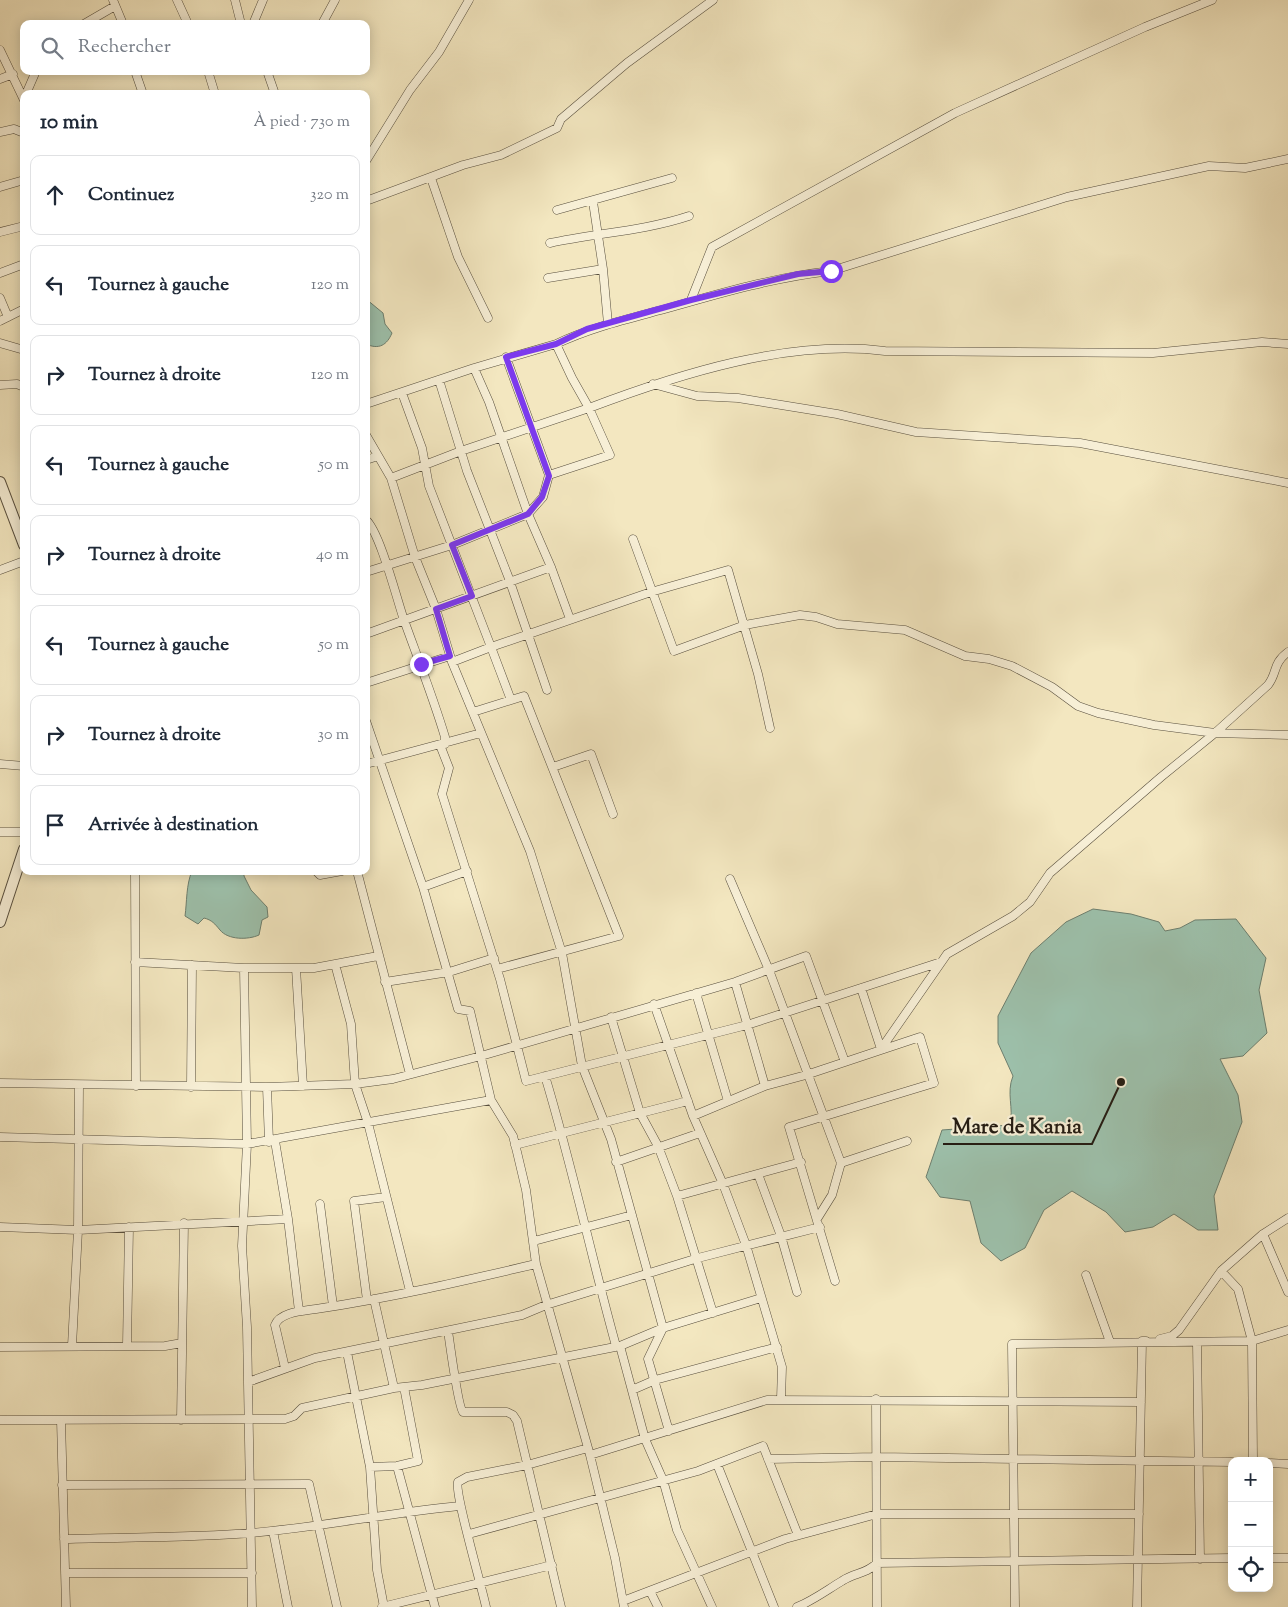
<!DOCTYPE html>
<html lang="fr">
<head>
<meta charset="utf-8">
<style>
  body { margin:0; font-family:"Sorts Mill Goudy",serif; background:#f2f2f3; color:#1f2937 }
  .controls { position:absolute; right:15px; bottom:15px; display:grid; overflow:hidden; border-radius:10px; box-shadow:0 2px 12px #0003 }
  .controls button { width:45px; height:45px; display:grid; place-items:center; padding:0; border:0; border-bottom:1px solid #e0e1e3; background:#fff; color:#1f2937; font:25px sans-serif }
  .stop { position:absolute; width:15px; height:15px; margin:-11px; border:4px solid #7c3aed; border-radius:50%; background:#fff }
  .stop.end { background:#7c3aed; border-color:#fff; box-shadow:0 1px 5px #0008 }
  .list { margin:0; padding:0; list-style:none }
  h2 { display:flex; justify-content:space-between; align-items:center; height:65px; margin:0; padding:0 20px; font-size:21px }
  h2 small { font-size:16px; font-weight:400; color:#747a83 }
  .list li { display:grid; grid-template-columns:32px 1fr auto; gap:15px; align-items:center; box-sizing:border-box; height:80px; margin:0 10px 10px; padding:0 10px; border:1px solid #e0e1e3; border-radius:10px }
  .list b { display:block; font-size:19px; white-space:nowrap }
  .list em { font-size:16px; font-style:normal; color:#747a83 }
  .icon { flex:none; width:28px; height:28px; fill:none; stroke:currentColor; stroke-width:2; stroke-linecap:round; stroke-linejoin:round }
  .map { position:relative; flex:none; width:1288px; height:1607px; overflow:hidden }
  .search { position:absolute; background:#fff; box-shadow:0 2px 12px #0003; left:20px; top:20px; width:350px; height:55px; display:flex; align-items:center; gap:12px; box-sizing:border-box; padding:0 18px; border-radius:10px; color:#747a83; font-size:19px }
  .panel { position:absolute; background:#fff; box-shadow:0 2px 12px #0003; left:20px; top:90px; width:350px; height:785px; border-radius:10px }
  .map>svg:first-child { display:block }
  .water { fill:#9dc1ac; stroke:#6d7f6f }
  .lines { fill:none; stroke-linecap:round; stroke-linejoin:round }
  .minor-casing { stroke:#584f3e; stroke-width:9 }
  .tertiary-casing { stroke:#584f3e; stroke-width:12 }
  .minor { stroke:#f7efd6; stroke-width:8 }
  .tertiary { stroke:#f7efd6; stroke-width:10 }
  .route { stroke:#7c3aed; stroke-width:6 }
  .leader { fill:none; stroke:#241c13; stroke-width:2 }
  .callout-dot { fill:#241c13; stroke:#f7efd6; stroke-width:2 }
  .callout-label { font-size:21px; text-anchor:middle; font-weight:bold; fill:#241c13; stroke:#f7efd6; stroke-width:4.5; stroke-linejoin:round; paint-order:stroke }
</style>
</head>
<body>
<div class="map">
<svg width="1288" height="1607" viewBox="0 0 1288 1607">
  <rect width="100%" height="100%" fill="#f3e7c0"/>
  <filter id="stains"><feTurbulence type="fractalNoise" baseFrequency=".004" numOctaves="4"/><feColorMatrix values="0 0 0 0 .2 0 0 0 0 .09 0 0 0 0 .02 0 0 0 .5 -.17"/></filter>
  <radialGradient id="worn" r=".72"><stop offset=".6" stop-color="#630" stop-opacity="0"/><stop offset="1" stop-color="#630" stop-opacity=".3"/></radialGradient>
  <!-- water -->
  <path class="water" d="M 366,299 L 383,313 L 385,324 L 392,333 C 387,345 379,350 366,344 Z
    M 192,871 L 244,871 L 244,876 L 251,890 L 267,907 L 268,917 L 262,920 L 259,935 C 248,940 228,940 220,930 C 215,924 212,920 204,918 L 198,924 L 185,916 C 187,902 186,885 192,871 Z
    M 1093,909 L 1131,914 L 1159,922 L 1165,931 L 1180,928 L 1195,920 L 1236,919 L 1266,958 L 1259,990 L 1267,1033 L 1243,1056 L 1220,1059 L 1238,1095 L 1242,1122 L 1214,1196 L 1218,1230 L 1198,1230 L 1174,1214 L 1153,1227 L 1125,1232 L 1106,1212 L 1072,1191 L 1044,1210 L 1025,1248 L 1001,1261 L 981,1243 L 970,1201 L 940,1197 L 926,1177 L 942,1130 L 1010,1125 C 1014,1108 1006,1093 1013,1076 L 998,1043 L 998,1016 L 1031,953 L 1066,922 Z"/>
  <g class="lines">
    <defs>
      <path id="minor" d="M 113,0 L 123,24
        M 177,0 L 188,24
        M 235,0 L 241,24
        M 84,24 L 115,6
        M 253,24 L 263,0
        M 322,24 L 335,0
        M 0,50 L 24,100
        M 135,71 L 143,94
        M 208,71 L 215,94
        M 267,71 L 275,94
        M 0,79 L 13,74
        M 26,94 L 36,71
        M 0,132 L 14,129 L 24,133
        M 366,161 L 410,90 L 439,52 L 469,0
        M 431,178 L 458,257 L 488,318
        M 0,187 L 24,180
        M 366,201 L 463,165 L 501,155 L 557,128 L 561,119 L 627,63 L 713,0
        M 593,202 L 603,269 L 608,324
        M 557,210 L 672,178
        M 0,232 L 24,226
        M 550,243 C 596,233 644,231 689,216
        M 0,273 L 24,264
        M 548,278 L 603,269
        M 0,298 L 8,317
        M 691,300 L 712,247 L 955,113 L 1145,27 L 1212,0
        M 0,321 L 24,309
        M 0,343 L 24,350
        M 556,344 C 594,326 632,318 672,307 C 724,292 777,277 831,271 L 1067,197 L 1209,166 L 1245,168 L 1288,159
        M 506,357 L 549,475
        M 439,380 L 467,471 L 508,576 L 547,690
        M 653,384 L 697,396 L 738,398 L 837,414 L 916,432 L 1080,443 L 1288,483
        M 0,385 L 17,384 L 24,387
        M 402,393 L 422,448 L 429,486 L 491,647 L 452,662
        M 366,404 L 474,368 L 489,402 L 528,514 L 551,567 L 570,619
        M 366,435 L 391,478 L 415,557 L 436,609 L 452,662 L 530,851 L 562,953 L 582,1066 L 611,1139 L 663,1328 L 648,1359 L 669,1431
        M 366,460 L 378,456
        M 391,478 L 461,451 L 589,408 L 572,378 L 556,344 L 474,368
        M 366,520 C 380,532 397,600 404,620 C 418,659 433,697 445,737 L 445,744
        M 633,539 L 674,651 L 745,625 L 800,615 L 816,617 L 837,624 L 905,630 L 965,656 L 989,659 L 1012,666 L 1052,687 L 1078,706 L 1098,713 L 1154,725 L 1215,733 L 1288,735
        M 0,570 L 24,561
        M 366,572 L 452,545 L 528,514 L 543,497 L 549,475 L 610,455 L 589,408 C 679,374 788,339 885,351 L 1153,353 L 1262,342 L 1288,344
        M 366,634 L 551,567
        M 366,683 L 450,656
        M 511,700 L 491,647 L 651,592 L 728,570 L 758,674 L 770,728
        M 473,712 L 524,696 L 619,936 L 497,969
        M 366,721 L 423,887 L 458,1009 L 470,1011 L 491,1100 L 513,1136 L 517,1152 L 526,1190 L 536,1264 L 590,1455 L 615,1558 L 624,1607
        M 440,745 L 449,768 L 442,794 L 500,979 L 526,1081 L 747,1025 L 941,962
        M 0,764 L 24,766
        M 366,764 L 481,733
        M 553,767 L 591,754 L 613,814
        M 0,832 L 24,832
        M 135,871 L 136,1086
        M 316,871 L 320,875 L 342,871
        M 357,871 L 410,1074
        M 730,879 L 769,970 L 841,1163
        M 423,887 L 467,871
        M 135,962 L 244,968 L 314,968 L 378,956
        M 335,964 L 351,1024 L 355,1084 L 368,1123 L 410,1291
        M 244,968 L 247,1144 L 242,1246 L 247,1327 L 252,1607
        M 296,968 L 303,1086
        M 385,982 L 449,972 L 494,958
        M 735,982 L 765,1086
        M 861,988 L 881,1049
        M 696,993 L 728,1101
        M 654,1004 L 693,1116 L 723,1184 L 746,1245 L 782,1367 L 781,1399
        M 611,1017 L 640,1113 L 658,1146 L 677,1196 L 713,1313
        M 881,1049 L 947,954 L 1013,916 L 1030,902 L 1050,873 L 1161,777 L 1215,733 L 1268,685 C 1278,672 1272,664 1288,652
        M 545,1076 C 572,1165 591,1256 616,1346
        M 0,1083 L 267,1087 L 355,1084 L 393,1079 L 481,1056 L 735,982 L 806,956 L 845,1062
        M 191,1087 L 192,965
        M 267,1087 L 269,1142
        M 693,1116 L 765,1086 L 806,1075 L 920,1037 L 934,1083 L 789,1127 L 835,1281
        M 0,1137 L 247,1144 L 491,1100
        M 275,1141 L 288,1219 L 299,1311
        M 515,1145 L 688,1101
        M 616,1162 L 700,1133
        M 758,1174 L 781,1236 L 797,1292
        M 677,1196 L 801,1162
        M 320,1204 L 333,1306
        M 817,1219 L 832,1195 L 841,1163 L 907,1141
        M 0,1227 L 78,1230 L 288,1219
        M 1263,1234 L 1288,1292
        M 534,1241 L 632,1215
        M 1086,1275 L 1110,1342
        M 374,1299 L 394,1388
        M 367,1300 L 354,1201 L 386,1197
        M 448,1331 C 450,1344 458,1407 463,1412 L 507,1412 L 513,1415 L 517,1421 L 561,1607
        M 1160,1339 L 1172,1336 L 1179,1330 L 1221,1271
        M 1197,1342 L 1200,1559
        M 72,1346 L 78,1230 L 79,1085
        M 127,1346 L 129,1227
        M 620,1346 L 645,1439 L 663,1480 L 677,1530 L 712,1607
        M 0,1347 L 165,1346 L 182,1343
        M 347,1352 L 370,1467 L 377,1570 L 384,1607
        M 285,1368 L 275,1325 C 280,1312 303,1311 316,1309 C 390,1298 463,1281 536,1264
        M 248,1382 L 315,1358 L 522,1315 L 546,1305 L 698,1258 L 820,1227
        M 632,1390 L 655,1380 L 777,1347
        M 876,1399 L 877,1607
        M 0,1420 L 285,1419 L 294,1416 L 302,1408 L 394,1388 L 422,1385 L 620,1346 L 663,1328 L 761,1298
        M 61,1420 L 66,1607
        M 181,1420 L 184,1223
        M 590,1455 L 767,1400 L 1141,1402
        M 768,1459 L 877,1457 L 1232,1462
        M 1253,1461 L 1252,1341 L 1238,1289 L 1221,1271 L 1263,1234 L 1288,1218
        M 1269,1463 L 1288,1464
        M 717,1464 L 774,1607
        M 397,1466 L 435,1607
        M 370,1467 L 397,1466 L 418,1461 L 404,1387
        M 62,1485 L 309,1484 L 337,1607
        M 273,1531 L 288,1607
        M 469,1534 L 698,1471 L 763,1446 L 798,1535
        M 64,1539 C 126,1537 189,1538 251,1533 C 321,1527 389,1513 459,1506
        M 1269,1558 L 1288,1558
        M 65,1573 L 252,1573
        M 650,1591 L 658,1607
        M 623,1601 L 785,1539 L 877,1514 L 1139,1514
        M 382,1607 L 552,1565
        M 486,1607 C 482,1587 454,1492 458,1482 L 467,1477 L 527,1465 L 588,1448
        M 797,1607 C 814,1600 827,1590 842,1581 C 855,1572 865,1575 877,1563 L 1232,1558
        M 1015,1607 L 1012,1344 L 1252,1341 L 1288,1330
        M 1137,1607 L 1142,1341 L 1146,1341"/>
      <path id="tertiary" d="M 0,482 L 24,545
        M 0,922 L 24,849"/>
    </defs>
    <!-- minor casing -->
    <use href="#minor" class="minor-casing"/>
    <!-- tertiary casing -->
    <use href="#tertiary" class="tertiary-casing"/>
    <!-- minor -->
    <use href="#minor" class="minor"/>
    <!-- tertiary -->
    <use href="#tertiary" class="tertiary"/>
  </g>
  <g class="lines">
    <!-- route -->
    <path class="route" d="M 421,664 L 450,656 L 436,609 L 472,596 L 452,545 L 528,514 L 542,497 L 549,476 L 506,357 L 556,344 L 587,329 L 691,300 L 798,274 L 831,271"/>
  </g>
  <!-- callouts -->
  <path class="leader" d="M1121 1082L1092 1144H943"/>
  <circle class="callout-dot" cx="1121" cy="1082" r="5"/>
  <g class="callout-label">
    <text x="1017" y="1133">Mare de Kania</text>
  </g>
  <rect width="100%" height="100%" filter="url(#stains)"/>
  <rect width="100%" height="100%" fill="url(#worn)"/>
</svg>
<div class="controls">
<button>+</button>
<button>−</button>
<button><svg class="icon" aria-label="locate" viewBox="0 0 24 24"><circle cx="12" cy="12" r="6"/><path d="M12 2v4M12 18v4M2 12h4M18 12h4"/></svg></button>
</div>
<div class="stop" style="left:831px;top:271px"></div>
<div class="stop end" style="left:421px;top:664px"></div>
<div class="search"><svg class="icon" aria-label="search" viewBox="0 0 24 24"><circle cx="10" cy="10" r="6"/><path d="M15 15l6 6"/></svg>Rechercher</div>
<section class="panel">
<h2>10 min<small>À pied · 730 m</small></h2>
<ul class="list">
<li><svg class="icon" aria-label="ahead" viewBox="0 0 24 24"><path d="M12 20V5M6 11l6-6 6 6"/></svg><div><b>Continuez</b></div><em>320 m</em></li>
<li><svg class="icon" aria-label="left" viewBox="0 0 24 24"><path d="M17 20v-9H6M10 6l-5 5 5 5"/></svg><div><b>Tournez à gauche</b></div><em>120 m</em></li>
<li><svg class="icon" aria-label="right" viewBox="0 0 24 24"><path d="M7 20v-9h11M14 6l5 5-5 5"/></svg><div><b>Tournez à droite</b></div><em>120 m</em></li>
<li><svg class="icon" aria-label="left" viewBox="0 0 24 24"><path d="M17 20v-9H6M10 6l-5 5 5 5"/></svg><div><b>Tournez à gauche</b></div><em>50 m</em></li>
<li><svg class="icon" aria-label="right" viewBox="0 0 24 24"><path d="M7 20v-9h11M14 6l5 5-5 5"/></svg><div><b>Tournez à droite</b></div><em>40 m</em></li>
<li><svg class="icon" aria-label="left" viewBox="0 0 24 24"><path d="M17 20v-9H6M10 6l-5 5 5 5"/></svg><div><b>Tournez à gauche</b></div><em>50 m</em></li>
<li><svg class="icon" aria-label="right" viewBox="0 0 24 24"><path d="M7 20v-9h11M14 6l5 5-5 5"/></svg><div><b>Tournez à droite</b></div><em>30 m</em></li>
<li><svg class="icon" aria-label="arrive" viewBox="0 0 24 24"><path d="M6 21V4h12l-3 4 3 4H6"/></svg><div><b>Arrivée à destination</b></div></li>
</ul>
</section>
</div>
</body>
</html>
